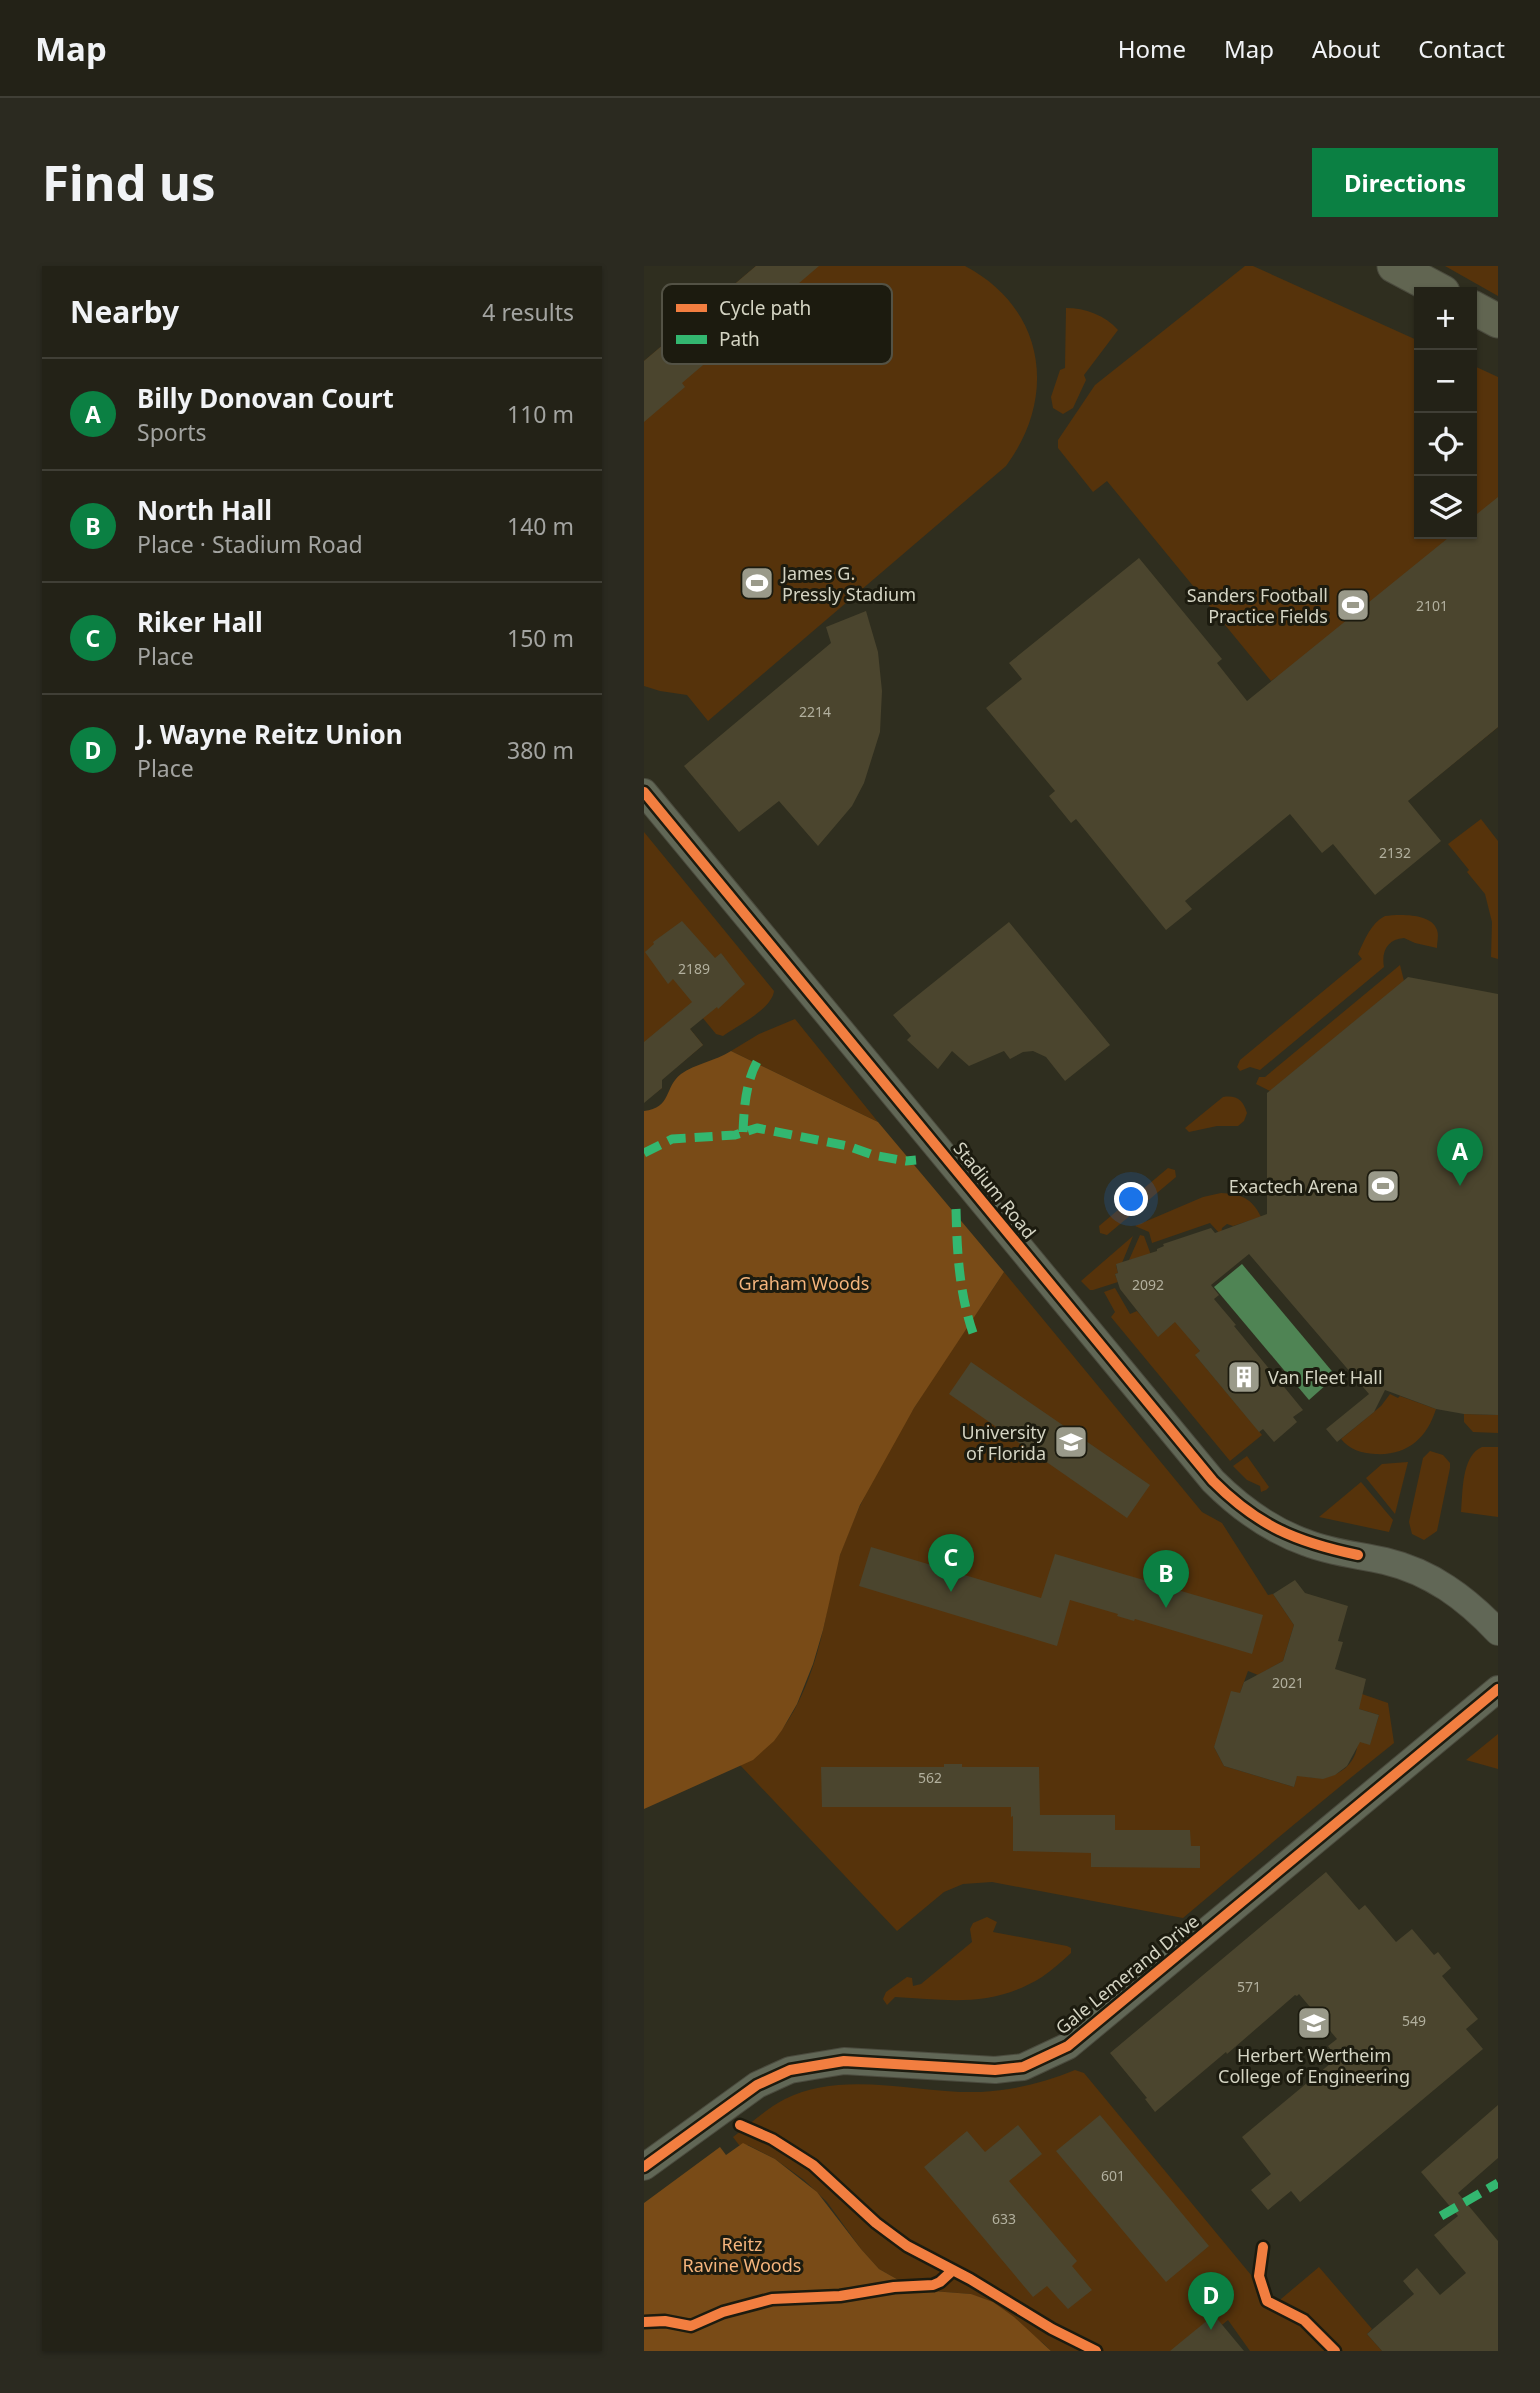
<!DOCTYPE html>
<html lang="en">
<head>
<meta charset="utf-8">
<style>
  body { margin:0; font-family:"Noto Sans",sans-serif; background:#2b2a20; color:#f1f3f6 }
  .controls { position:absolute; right:21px; top:21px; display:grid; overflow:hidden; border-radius:0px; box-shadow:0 2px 5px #0004 }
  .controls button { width:63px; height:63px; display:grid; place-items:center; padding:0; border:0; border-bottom:2px solid #403f36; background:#232217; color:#f1f3f6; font:35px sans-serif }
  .you { position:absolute; left:488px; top:934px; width:24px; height:24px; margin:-18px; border:5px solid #fff; border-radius:50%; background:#1a73e8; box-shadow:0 0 0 10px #1a73e833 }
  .badge { display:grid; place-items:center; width:46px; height:46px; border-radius:50%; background:#0b8043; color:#fff; font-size:23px; font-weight:700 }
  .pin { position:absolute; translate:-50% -58px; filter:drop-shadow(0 2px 4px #0008) }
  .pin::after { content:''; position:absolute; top:37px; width:24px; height:21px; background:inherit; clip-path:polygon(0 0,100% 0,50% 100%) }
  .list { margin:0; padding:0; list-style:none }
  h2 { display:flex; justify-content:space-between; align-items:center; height:91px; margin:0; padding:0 28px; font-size:30px }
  h2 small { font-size:23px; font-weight:400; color:#a3a4a1 }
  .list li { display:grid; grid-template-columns:46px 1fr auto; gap:21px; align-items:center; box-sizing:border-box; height:112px; padding:0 28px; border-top:2px solid #403f36 }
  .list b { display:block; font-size:26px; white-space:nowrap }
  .list p { margin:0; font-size:23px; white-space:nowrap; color:#a3a4a1 }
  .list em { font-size:23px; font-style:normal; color:#a3a4a1 }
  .icon { flex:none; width:38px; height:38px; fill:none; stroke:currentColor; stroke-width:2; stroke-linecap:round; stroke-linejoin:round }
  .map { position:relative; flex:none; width:854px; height:2085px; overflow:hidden; border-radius:0px }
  header { display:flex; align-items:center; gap:42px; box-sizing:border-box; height:98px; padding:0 35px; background:#232217; border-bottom:2px solid #403f36 }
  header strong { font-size:33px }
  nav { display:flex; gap:38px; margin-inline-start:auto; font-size:24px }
  .intro { display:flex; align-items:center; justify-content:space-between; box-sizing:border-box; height:168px; padding:0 42px }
  h1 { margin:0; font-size:49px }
  .button { padding:18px 32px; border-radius:0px; background:#0b8043; color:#fff; font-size:24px; font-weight:700 }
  main { display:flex; gap:42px; padding:0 42px }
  aside { flex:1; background:#232217; border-radius:0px; box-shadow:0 2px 5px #0004 }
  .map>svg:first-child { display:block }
  .green { fill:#56330b }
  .forest { fill:#794b17 }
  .water { fill:#4f8454 }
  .building { fill:#4b452e }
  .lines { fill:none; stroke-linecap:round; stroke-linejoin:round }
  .minor-casing { stroke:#4b4b3e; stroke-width:28 }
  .major-casing { stroke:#4b4b3e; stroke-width:35 }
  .minor { stroke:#616756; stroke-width:26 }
  .major { stroke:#616551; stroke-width:33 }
  .quiet { stroke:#33b770; stroke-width:9; stroke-dasharray:18 9; stroke-linecap:butt }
  .cycleway-casing { stroke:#1c1b0f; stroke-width:15 }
  .cycleway { stroke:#f27e40; stroke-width:10 }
  .labels { text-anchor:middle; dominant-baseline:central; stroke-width:6; stroke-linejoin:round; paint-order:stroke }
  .number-label { font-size:14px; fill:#b2b09e }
  .poi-label { font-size:18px; fill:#d4d4c3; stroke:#1c1b0f; text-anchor:end }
  .street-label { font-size:18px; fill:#d4d4c3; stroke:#1c1b0f }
  .park-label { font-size:18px; fill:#f5b57d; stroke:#1c1b0f }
  .key { fill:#1c1b0f; stroke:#535245; stroke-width:2 }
  .key-label { font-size:19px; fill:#d4d4c3 }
</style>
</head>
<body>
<header>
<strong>Map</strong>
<nav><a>Home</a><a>Map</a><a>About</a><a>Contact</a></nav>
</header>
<div class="intro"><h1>Find us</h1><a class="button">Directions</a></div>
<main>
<aside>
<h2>Nearby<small>4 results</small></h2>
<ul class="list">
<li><span class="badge">A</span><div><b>Billy Donovan Court</b><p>Sports</p></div><em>110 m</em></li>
<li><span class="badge">B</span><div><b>North Hall</b><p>Place · Stadium Road</p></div><em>140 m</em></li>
<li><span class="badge">C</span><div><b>Riker Hall</b><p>Place</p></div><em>150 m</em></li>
<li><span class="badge">D</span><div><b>J. Wayne Reitz Union</b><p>Place</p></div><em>380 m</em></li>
</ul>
</aside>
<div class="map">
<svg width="854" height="2085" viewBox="0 0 854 2085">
  <rect width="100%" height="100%" fill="#2f2e1f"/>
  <!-- green -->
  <path class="green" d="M 112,0 L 321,0 C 401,42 414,130 362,200 L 64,455 L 43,429 L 16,425 L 0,420 L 0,95 Z
    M 601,0 L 609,0 L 775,75 L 775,268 L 828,268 L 828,99 L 854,111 L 854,461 L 747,548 L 634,410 L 627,415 L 463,215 L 449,226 L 414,182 L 414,174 L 451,119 Z
    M 801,0 L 854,0 L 854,30 Z
    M 422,42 C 441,42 461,49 474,64 L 440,109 L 442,114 L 429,142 L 419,148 L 409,142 L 407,131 L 416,104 L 421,102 Z
    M 837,553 L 854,575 L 854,693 L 847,691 L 848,656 L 841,628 L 823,606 L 825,604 L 804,578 Z
    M 0,566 L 130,725 C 128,743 93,760 79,770 L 72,768 L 58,751 L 45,762 L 59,779 L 18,813 L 18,822 L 0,835 Z
    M 741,650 C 755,648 788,647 793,664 C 795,669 793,676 793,682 L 771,677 L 760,672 C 744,673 737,685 740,701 L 616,804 L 606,801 L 596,805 L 593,801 L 596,794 L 718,693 L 714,688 C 721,673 727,657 741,650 Z
    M 756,699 L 760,715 L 626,825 L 612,818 L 615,811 L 621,811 Z
    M 151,753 L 234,856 L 87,785 L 115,768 Z
    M 579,831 C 593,829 599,834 603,847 L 600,855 L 594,860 L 573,860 L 545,866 L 541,862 Z
    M 524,902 L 531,904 L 532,911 L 463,969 L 456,967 L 455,960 Z
    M 577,927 C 597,928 608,932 617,951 L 589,960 L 583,958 L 578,962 L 577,969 L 566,957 L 508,977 L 505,966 L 491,960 L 559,931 Z
    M 496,969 L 500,970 L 507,989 L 485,994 Z
    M 489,970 L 478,997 L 472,999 L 474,1007 L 471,1008 L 474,1016 L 449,1024 L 446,1024 L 437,1015 Z
    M 360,1006 L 558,1246 L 578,1257 L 624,1329 L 629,1328 L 650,1359 L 639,1395 L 614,1409 L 604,1405 L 596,1427 L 570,1481 L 580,1500 L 650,1521 L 653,1508 C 679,1518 712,1508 714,1475 L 726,1478 L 735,1449 L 698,1438 L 718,1428 L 744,1437 L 750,1477 C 678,1534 609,1593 539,1652 L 348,1616 L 319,1618 L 300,1626 L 253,1665 L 96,1499 C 144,1478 168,1413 179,1364 C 185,1338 188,1311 197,1286 C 234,1184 301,1096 360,1006 Z
    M 471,1022 L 486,1048 L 493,1045 L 514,1070 L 547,1042 L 545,1072 L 556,1085 L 552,1090 L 618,1169 L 586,1195 L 467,1051 L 471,1046 L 460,1026 Z
    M 746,1128 L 754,1132 L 756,1130 L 792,1143 C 783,1172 763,1190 731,1188 C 717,1187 706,1184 697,1173 L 737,1140 Z
    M 820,1148 L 854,1149 L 854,1167 L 829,1166 L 820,1156 Z
    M 838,1181 L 854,1181 L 854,1251 L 817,1246 C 819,1227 817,1190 838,1181 Z
    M 786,1185 L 799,1189 L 806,1197 L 806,1202 L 793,1265 L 780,1274 L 768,1268 L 765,1256 L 779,1192 Z
    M 603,1190 L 625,1221 L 622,1224 L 617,1226 L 616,1220 L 603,1214 L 589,1200 Z
    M 764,1196 L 751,1248 L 722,1212 L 738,1198 Z
    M 717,1216 L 749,1254 L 745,1266 L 675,1251 Z
    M 854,1468 L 854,1503 L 822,1494 Z
    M 343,1651 L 353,1656 L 349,1666 L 423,1680 L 427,1682 L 427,1687 C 418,1695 408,1704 398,1711 C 348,1742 305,1734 251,1731 L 243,1739 L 239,1733 L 242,1726 L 263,1711 L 268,1712 L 269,1720 L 277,1718 L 328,1676 L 326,1663 L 329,1657 Z
    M 431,1804 L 440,1807 L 631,2038 L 675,2001 L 728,2063 L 723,2068 L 738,2085 L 606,2085 L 584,2054 L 546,2085 L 407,2085 L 399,2077 L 327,2028 L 288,2025 L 265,2020 L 235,2003 L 217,1983 L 183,1936 L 160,1914 L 131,1893 L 104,1879 L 95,1879 L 89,1871 C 106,1858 123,1842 141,1833 C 199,1803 275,1828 337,1826 C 370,1824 400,1817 431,1804 Z"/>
  <!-- forest -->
  <path class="forest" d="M 87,785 L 234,856 L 360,1006 L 270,1142 L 216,1239 L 196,1289 L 179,1364 L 169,1398 L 153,1438 L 138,1464 L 130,1475 L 109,1494 L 0,1543 L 0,845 C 28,842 20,821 37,808 C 51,798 71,795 87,785 Z
    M 99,1877 L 131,1893 L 173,1926 L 217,1983 L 235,2003 L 265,2020 L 288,2025 L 327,2028 L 349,2036 L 370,2051 L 407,2085 L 0,2085 L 0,1937 L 76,1881 L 82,1889 Z"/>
  <!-- water -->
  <path class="water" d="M 598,998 L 692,1110 L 665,1134 L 570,1021 Z"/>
  <!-- building -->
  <path class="building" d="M 112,0 L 175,0 L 38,117 L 41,121 L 0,156 L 0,95 Z
    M 854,231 L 854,461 L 764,535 L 797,575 L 731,629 L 689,578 L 678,587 L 646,548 L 541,635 L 548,643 L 522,664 L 432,553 L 427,557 L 405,530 L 411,525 L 342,442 L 378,413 L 365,397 L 495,292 L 578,393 L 573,397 L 603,435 L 809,268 L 828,268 L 828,252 Z
    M 222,345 L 234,386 L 238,425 L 236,466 L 220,517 L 208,540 L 174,580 L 135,535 L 95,566 L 40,500 L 187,377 L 182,361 Z
    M 38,655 L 71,692 L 77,687 L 101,718 L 74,743 L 73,741 L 46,763 L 59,779 L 18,814 L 18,822 L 0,837 L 0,776 L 48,736 L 29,713 L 24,718 L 1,686 L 10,678 L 9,676 Z
    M 365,656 L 466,779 L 421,815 L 402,791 L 389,785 L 379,786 L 366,793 L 360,785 L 325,800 L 308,785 L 294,803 L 263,774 L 267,770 L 249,749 Z
    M 764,711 L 854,728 L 854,1149 L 820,1148 L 792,1143 L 741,1124 L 730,1146 L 693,1176 L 682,1163 L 725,1128 L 605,988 L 567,1019 L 575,1029 L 570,1033 L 592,1059 L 590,1060 L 659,1144 L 649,1151 L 653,1156 L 630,1176 L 619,1163 L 615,1166 L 551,1089 L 556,1085 L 531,1056 L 514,1071 L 476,1023 L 471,1008 L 474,1007 L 472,998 L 513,985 L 513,983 L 520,980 L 519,978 L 567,962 L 571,967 L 623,948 L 623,827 Z
    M 327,1096 L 506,1219 L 483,1252 L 305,1128 Z
    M 227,1281 L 397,1332 L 411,1288 L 619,1349 L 608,1388 L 491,1353 L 490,1355 L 473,1350 L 474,1348 L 426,1334 L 413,1380 L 215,1320 Z
    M 651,1314 L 661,1327 L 704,1340 L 694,1375 L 699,1376 L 691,1403 L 722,1413 L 715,1443 L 735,1449 L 726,1479 L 716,1476 L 703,1500 L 691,1509 L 679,1513 L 653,1510 L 650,1521 L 580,1500 L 570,1481 L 587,1425 L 596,1427 L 600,1416 L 639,1395 L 650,1359 L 629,1328 Z
    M 300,1498 L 318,1498 L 318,1501 L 395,1501 L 396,1549 L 471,1549 L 471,1564 L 546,1564 L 547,1580 L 556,1580 L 556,1602 L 447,1601 L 447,1587 L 369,1585 L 369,1550 L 367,1551 L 367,1541 L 178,1541 L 177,1501 L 300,1501 Z
    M 682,1606 L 715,1644 L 721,1639 L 752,1676 L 768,1663 L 790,1689 L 794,1686 L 807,1702 L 798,1710 L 834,1753 L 822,1763 L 839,1783 L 656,1936 L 647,1925 L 624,1944 L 607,1924 L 627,1908 L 598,1871 L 693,1792 L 684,1780 L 693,1773 L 655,1728 L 653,1730 L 651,1729 L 583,1788 L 582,1786 L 511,1846 L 501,1833 L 503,1832 L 466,1787 Z
    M 854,1839 L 854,1892 L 814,1927 L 854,1975 L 854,2085 L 738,2085 L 723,2068 L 770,2028 L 759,2015 L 773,2002 L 796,2029 L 822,2007 L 790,1969 L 814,1950 L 777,1906 Z
    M 456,1849 L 565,1980 L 522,2016 L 412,1885 Z
    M 374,1859 L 398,1888 L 365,1915 L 433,1995 L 428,2000 L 448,2024 L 424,2043 L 403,2020 L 389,2031 L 280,1901 L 323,1865 L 341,1886 Z
    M 570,2049 L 600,2085 L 526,2085 L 543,2071 Z"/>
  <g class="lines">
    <defs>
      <path id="minor" d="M 0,526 L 569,1215 C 596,1242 626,1264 663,1277 C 688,1287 715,1289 741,1295 C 787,1306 822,1332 854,1366
        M 0,1901 L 113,1819 L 146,1804 L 200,1795 L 351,1804 L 379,1801 L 424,1780 L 854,1423"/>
      <path id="major" d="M 750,0 L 799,26
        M 828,41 L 854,55"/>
    </defs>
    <!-- minor casing -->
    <use href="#minor" class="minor-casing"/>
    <!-- major casing -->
    <use href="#major" class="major-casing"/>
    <!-- minor -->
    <use href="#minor" class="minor"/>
    <!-- major -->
    <use href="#major" class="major"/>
    <!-- quiet -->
    <path class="quiet" d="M 99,866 C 100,841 102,815 114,794
      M 0,887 L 28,873 L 91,869 L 113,862 L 204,880 L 229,889 L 262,895 L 272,894
      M 312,943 C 313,986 315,1026 329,1067
      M 797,1950 L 854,1917"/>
    <defs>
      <path id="cycleway" d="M 0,526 L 569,1215 C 614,1260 652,1276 714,1289
        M 96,1859 L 128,1873 L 169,1899 L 232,1957 L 263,1980 L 326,2013 L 408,2063 L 452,2085
        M 0,1901 L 113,1819 L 146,1804 L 200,1795 L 351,1804 L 379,1801 L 424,1780 L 854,1423
        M 619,1981 L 615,2010 L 623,2035 L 660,2054 L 691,2085
        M 0,2056 L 21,2055 L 47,2060 L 79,2046 L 128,2033 L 196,2030 L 250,2021 L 289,2019 L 296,2016 L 309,2004"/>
    </defs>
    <!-- cycleway casing -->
    <use href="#cycleway" class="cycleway-casing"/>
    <!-- cycleway -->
    <use href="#cycleway" class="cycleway"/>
  </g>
  <!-- icons -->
  <defs>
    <symbol id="stadium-square" viewBox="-11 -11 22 22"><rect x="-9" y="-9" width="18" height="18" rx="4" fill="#9a9a8a" stroke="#1c1b0f"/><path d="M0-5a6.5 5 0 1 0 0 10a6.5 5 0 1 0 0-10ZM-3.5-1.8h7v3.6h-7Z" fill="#fff"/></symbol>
    <symbol id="building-square" viewBox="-11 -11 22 22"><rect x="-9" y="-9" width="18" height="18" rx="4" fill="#9a9a8a" stroke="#1c1b0f"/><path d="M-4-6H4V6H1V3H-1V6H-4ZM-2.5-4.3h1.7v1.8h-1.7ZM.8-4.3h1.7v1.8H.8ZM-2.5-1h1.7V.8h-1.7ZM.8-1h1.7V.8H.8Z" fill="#fff"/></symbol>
    <symbol id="university-square" viewBox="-11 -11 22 22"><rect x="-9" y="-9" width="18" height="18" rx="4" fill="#9a9a8a" stroke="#1c1b0f"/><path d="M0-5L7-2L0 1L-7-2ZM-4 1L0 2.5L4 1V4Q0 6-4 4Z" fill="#fff"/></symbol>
  </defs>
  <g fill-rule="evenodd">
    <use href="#stadium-square" x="94" y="298" width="38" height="38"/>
    <use href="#stadium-square" x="690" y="320" width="38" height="38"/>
    <use href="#stadium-square" x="720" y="901" width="38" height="38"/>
    <use href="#building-square" x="581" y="1092" width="38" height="38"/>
    <use href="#university-square" x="408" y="1157" width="38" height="38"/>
    <use href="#university-square" x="651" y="1738" width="38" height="38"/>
  </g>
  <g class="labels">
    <!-- number labels -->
    <g class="number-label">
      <text x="788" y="339">2101</text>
      <text x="171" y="445">2214</text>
      <text x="751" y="586">2132</text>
      <text x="50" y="702">2189</text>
      <text x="504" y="1018">2092</text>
      <text x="644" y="1416">2021</text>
      <text x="286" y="1511">562</text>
      <text x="605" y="1720">571</text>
      <text x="770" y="1754">549</text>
      <text x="469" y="1909">601</text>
      <text x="360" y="1952">633</text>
    </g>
    <!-- poi labels -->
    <g class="poi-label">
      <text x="138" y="307" text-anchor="start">James G.<tspan x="138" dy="21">Pressly Stadium</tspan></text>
      <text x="684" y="329">Sanders Football<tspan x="684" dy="21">Practice Fields</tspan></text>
      <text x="714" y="920">Exactech Arena</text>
      <text x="624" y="1111" text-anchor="start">Van Fleet Hall</text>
      <text x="402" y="1166">University<tspan x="402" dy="21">of Florida</tspan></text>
      <text x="670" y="1789" text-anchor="middle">Herbert Wertheim<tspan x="670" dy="21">College of Engineering</tspan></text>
    </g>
    <!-- street labels -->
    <g class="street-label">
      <text transform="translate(351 924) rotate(51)">Stadium Road</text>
      <text transform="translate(483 1708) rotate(-39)">Gale Lemerand Drive</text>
    </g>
    <!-- park labels -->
    <g class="park-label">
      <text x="160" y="1017">Graham Woods</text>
      <text x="98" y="1978">Reitz<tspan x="98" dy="21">Ravine Woods</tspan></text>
    </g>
  </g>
  <!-- legend -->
  <rect x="18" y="18" width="230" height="80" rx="10" class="key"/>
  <rect x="32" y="38" width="31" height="8" fill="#f27e40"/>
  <rect x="32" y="69" width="31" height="9" fill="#33b770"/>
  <g class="key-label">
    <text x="75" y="49">Cycle path</text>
    <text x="75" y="80">Path</text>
  </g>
</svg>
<div class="controls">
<button>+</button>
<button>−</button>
<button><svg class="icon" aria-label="locate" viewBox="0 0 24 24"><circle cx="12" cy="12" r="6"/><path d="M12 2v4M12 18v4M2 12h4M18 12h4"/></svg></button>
<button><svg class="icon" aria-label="layers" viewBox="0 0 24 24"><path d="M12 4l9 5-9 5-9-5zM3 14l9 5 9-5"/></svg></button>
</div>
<div class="you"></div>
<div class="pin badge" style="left:816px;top:920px">A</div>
<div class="pin badge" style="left:522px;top:1342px">B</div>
<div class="pin badge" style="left:307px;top:1326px">C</div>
<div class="pin badge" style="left:567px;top:2064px">D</div>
</div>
</main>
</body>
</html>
